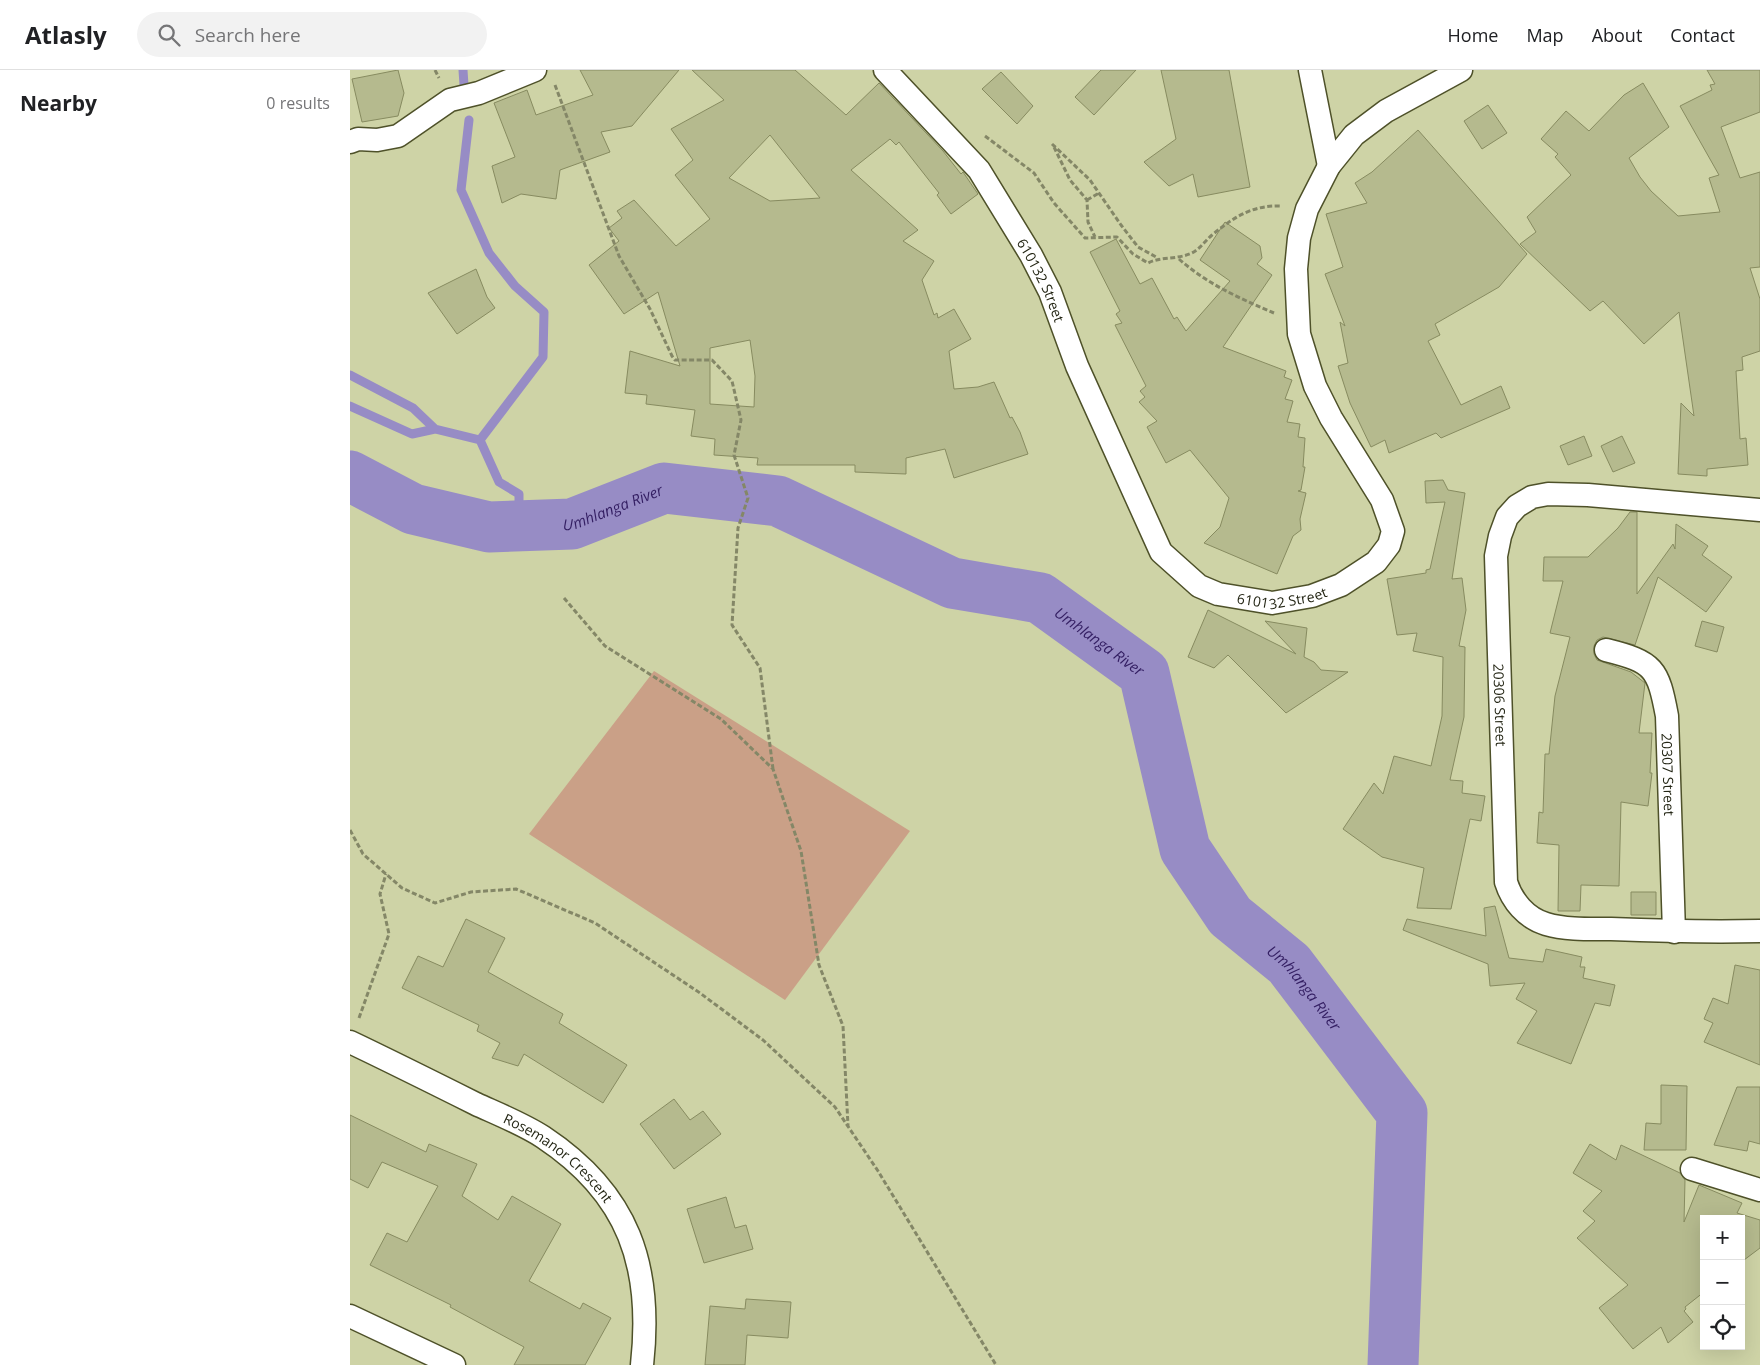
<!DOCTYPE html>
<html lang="en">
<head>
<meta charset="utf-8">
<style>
  body { margin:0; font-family:"Open Sans",sans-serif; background:#f2f2f2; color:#202124 }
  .controls { position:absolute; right:15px; bottom:15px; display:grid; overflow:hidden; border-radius:0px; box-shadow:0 5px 20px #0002 }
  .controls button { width:45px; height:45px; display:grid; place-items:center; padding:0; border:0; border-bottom:1px solid #e0e0e0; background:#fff; color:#202124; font:25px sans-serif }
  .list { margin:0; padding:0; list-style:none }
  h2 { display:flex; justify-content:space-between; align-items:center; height:65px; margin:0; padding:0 20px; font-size:21px }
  h2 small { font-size:16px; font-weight:400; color:#757577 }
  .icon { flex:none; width:28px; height:28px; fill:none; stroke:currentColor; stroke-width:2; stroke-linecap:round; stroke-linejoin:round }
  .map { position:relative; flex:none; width:1410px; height:1295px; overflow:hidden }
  header { display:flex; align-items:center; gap:30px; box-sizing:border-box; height:70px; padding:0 25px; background:#fff; border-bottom:1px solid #e0e0e0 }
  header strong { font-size:24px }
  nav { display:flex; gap:28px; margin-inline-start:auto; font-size:18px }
  .search { width:350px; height:45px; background:#f2f2f2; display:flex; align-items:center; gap:12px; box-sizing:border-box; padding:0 18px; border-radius:28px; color:#757577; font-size:19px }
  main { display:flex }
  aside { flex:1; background:#fff }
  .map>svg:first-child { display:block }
  .green { fill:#caa087 }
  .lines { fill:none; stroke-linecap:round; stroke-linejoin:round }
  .stream { stroke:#978cc5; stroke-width:9 }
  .river { stroke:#978cc5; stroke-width:51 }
  .building { fill:#b5ba8e; stroke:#878b60; fill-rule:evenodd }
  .minor-casing { stroke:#4e5129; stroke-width:25 }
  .path { stroke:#848767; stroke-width:3; stroke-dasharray:5 2.5; stroke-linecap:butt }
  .minor { stroke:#fff; stroke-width:22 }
  .labels { text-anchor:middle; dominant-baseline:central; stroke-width:5; stroke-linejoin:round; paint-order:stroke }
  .street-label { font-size:14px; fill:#242615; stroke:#dbe0b3 }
  .water-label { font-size:15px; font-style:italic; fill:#331e62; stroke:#dbe0b3 }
</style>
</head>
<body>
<header>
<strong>Atlasly</strong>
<div class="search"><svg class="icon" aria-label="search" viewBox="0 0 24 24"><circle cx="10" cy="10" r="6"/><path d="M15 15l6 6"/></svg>Search here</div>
<nav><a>Home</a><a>Map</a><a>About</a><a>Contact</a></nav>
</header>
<main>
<aside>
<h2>Nearby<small>0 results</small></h2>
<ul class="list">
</ul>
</aside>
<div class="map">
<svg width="1410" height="1295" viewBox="0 0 1410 1295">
  <rect width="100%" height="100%" fill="#ced3a6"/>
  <!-- green -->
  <path class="green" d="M 304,601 L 560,761 L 435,930 L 179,764 Z"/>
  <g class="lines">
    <!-- stream -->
    <path class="stream" d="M 113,0 L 114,15
      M 119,50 L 111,120 L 139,183 L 165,216 L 194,242 L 193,287 L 130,370 L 149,412 L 169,424 L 169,446 L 184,455
      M 0,305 L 63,338 L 85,359 L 130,370
      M 0,336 L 62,364 L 85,359"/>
    <!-- river -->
    <path class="river" id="s1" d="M 0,406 L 63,439 L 139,457 L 222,454 L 314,418 L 428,431 L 602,513 L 690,528 L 794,603 L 835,779 L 880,846 L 939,894 L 1052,1043 L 1043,1295"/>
  </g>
  <!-- building -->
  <path class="building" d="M 48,0 L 54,23 L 48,46 L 12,52 L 2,9 Z
    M 230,0 L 329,0 L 282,56 L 251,62 L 260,82 L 210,100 L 206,129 L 171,124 L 152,133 L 142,96 L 165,87 L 144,33 L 177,20 L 186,45 L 243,25 Z
    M 342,0 L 445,0 L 496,45 L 529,13 L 593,81 L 611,104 L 613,102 L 628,124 L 601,144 L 587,125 L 589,123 L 549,72 L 546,75 L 540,69 L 501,100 L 568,160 L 553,171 L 584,191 L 572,210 L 584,245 L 587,243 L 588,248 L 604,239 L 621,269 L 599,281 L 604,319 L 628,317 L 644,312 L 660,348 L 662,347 L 670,362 L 678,384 L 604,408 L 595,379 L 556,388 L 556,404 L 505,402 L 505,395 L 407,395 L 408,388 L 364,385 L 365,369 L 341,366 L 345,340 L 296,334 L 297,325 L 275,323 L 280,281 L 330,296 L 308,222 L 274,244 L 239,195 L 269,171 L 259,158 L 272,148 L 267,141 L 284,130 L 326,176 L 360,149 L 325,105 L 343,90 L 321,59 L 374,30 ZM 420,65 L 470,128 L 420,131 L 379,108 ZM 400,270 L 405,306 L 404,337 L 360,334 L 360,278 Z
    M 751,0 L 786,0 L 744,45 L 725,27 Z
    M 811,0 L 879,0 L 900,117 L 848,127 L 843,104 L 819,116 L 794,92 L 826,69 Z
    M 1357,0 L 1410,0 L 1410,42 L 1371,57 L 1390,108 L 1410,102 L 1410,197 L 1400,198 L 1410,229 L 1410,281 L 1392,287 L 1393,300 L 1386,301 L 1390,369 L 1396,368 L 1398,395 L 1357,399 L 1357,406 L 1328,404 L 1331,333 L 1344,346 L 1329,242 L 1294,274 L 1253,231 L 1240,241 L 1170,174 L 1186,162 L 1177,147 L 1221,105 L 1205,87 L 1208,84 L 1191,69 L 1216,41 L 1239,61 L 1274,25 L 1293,13 L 1319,57 L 1279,88 L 1290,107 L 1301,121 L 1328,146 L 1370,142 L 1359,108 L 1369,105 L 1330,36 L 1362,20 L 1360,15 L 1365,14 Z
    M 651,2 L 683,36 L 667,54 L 632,19 Z
    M 1138,35 L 1157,63 L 1132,79 L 1114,51 Z
    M 1068,60 L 1177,184 L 1149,217 L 1085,254 L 1090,265 L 1078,271 L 1111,335 L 1151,316 L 1160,338 L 1091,368 L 1086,363 L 1039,383 L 1035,370 L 1021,377 L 1000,333 L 988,296 L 998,293 L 990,252 L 995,256 L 975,204 L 993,197 L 976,144 L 1017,133 L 1005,113 L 1022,102 Z
    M 875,152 L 910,176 L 912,188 L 907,194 L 922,205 L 873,277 L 936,301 L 934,307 L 942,310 L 935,329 L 943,331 L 937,352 L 950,354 L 948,367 L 955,368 L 953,397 L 955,397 L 951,420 L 948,421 L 956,423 L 950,449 L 951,460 L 943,466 L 927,504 L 854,473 L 870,457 L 879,428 L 840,380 L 816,393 L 797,357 L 807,351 L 789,332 L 795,327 L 790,321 L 796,316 L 765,255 L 772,253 L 766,244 L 770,241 L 740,182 L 766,169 L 790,214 L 802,208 L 824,249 L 827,247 L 836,261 L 880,211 L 850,190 Z
    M 126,199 L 137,227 L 145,238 L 107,264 L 78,223 Z
    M 1234,366 L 1242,386 L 1218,395 L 1210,376 Z
    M 1272,366 L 1285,393 L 1263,402 L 1251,376 Z
    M 1093,410 L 1098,420 L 1115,423 L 1102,509 L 1112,508 L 1116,540 L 1109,576 L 1115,577 L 1114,647 L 1100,710 L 1113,711 L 1112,723 L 1135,726 L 1131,751 L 1120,749 L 1101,839 L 1067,838 L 1074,798 L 1032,787 L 993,759 L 1024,713 L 1033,724 L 1044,686 L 1081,696 L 1092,646 L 1093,587 L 1063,581 L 1067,563 L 1047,565 L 1037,509 L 1076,503 L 1076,500 L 1080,499 L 1095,432 L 1076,433 L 1075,411 Z
    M 1280,442 L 1287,442 L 1287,524 L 1323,474 L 1325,479 L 1326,454 L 1358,476 L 1352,485 L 1382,507 L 1356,542 L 1308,507 L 1285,575 L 1253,567 L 1247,570 L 1244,576 L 1244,584 L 1247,590 L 1281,602 L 1295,613 L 1289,663 L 1302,663 L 1300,703 L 1302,703 L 1298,736 L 1271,732 L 1269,816 L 1231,815 L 1230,841 L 1208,841 L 1209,775 L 1187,773 L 1189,742 L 1193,743 L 1195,684 L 1199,684 L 1205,626 L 1220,567 L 1200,563 L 1213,511 L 1193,511 L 1194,487 L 1238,487 L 1268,458 Z
    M 858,540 L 946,584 L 915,551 L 957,558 L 954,587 L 964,592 L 971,600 L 998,602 L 936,643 L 878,585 L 864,598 L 838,587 Z
    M 1352,551 L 1374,557 L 1367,582 L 1345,576 Z
    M 1281,822 L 1306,822 L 1306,845 L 1281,845 Z
    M 1145,836 L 1159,888 L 1193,892 L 1196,879 L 1232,887 L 1230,897 L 1235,897 L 1233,908 L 1265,915 L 1260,936 L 1245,933 L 1221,994 L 1167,973 L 1187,941 L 1166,929 L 1175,913 L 1140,916 L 1138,894 L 1053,860 L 1057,849 L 1136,866 L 1134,838 Z
    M 116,849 L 155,868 L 138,902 L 213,944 L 209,953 L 277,995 L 253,1033 L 174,984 L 168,996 L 142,988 L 150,973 L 127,961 L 129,955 L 52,918 L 68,886 L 93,897 Z
    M 1385,895 L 1410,900 L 1410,995 L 1354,972 L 1363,953 L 1354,949 L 1363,928 L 1378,934 Z
    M 1311,1015 L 1337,1016 L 1336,1080 L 1294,1080 L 1296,1053 L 1311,1054 Z
    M 1387,1017 L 1410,1017 L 1410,1074 L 1399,1071 L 1397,1081 L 1364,1075 Z
    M 324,1029 L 340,1050 L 353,1041 L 371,1064 L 324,1099 L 290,1054 Z
    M 0,1045 L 76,1082 L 79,1074 L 127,1094 L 112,1126 L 148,1150 L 162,1126 L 211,1154 L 179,1211 L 230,1239 L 233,1233 L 261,1248 L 235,1295 L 164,1295 L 174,1277 L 100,1237 L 101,1235 L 20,1195 L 37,1163 L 57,1172 L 88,1116 L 32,1092 L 18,1118 L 0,1109 Z
    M 1240,1074 L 1266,1090 L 1271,1075 L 1330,1103 L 1335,1110 L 1334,1152 L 1349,1115 L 1392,1133 L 1387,1143 L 1410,1150 L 1410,1178 L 1394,1190 L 1391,1190 L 1391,1149 L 1354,1149 L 1354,1222 L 1335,1237 L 1336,1239 L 1334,1241 L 1343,1252 L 1318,1273 L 1311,1257 L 1283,1279 L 1249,1238 L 1278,1215 L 1227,1168 L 1245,1151 L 1233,1141 L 1252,1121 L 1223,1103 Z
    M 376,1127 L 385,1158 L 396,1155 L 403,1179 L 354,1193 L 337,1139 Z
    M 396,1229 L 441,1232 L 438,1268 L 397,1265 L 395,1295 L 355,1295 L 360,1236 L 395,1239 Z"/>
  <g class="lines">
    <defs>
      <g id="minor">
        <path id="s2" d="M 535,0 L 629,100 L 681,185 L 700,222 L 727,296 L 811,482 L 849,516 L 868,524 L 922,533 L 962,526 L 991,515 L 1026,492 L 1039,475 L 1043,461 L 1032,430 L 981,348 L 965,316 L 949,264 L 946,199 L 949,168 L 957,139 L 979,96 L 1004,65 L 1036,41 L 1111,0"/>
        <path d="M 960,0 L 979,96"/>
        <path d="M 0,72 L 8,69 L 27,70 L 48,66 L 100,30 L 129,23 L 185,0"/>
        <path id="s3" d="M 1410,440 L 1238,425 L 1198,424 L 1182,427 L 1167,436 L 1157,447 L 1150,466 L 1146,486 L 1156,812 C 1162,831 1176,848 1196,854 C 1216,860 1240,859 1261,859 C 1311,861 1360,862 1410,861"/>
        <path id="s4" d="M 1256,580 C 1304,592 1308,598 1317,646 L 1324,862"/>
        <path id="s5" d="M 0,972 C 42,992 84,1013 126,1034 C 148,1044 173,1054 193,1067 C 279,1124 303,1196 292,1295"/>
        <path d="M 1342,1099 L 1410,1120"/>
        <path d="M 0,1246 L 104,1295"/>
      </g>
    </defs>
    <!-- minor casing -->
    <use href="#minor" class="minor-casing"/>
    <!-- path -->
    <path class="path" d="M 85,0 L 89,8
      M 205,15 L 269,186 L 300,239 L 322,286 L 325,290 L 362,290 L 382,311 L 391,350 L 384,385 L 398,428 L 388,458 L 382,555 L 410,598 L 423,699
      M 635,66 L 684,103 L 704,133 L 735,168 L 767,167 L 783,184 L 798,193 C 812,186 827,190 842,183 C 850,179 855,171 862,165 C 884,147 902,135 931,136
      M 702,74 L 740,110 L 771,155 L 788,177 L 808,188
      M 704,77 L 720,110 L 737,130 L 738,152 L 745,167
      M 737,130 L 749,123
      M 829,189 C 857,214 889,228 924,243
      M 214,528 L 255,576 L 371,649 L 423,699 L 451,781 L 469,895 L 493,956 L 498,1056
      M 0,760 L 13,784 L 52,818 L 85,833 L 121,822 L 166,819 L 245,853 L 350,923 L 413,970 L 485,1037 L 528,1101 L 646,1295
      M 9,948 L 39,864 L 30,824 L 36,804"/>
    <!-- minor -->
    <use href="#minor" class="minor"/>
  </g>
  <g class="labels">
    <!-- street labels -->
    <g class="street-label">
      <text stroke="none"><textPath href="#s2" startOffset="264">610132 Street</textPath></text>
      <text stroke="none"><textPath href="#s2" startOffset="698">610132 Street</textPath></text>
      <text stroke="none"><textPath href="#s3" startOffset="451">20306 Street</textPath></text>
      <text stroke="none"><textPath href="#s4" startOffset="158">20307 Street</textPath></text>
      <text stroke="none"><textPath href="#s5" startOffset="240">Rosemanor Crescent</textPath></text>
    </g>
    <!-- water labels -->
    <g class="water-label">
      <text stroke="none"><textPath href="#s1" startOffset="276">Umhlanga River</textPath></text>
      <text stroke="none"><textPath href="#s1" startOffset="801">Umhlanga River</textPath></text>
      <text stroke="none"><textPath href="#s1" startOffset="1221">Umhlanga River</textPath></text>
    </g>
  </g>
</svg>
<div class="controls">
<button>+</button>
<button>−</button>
<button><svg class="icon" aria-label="locate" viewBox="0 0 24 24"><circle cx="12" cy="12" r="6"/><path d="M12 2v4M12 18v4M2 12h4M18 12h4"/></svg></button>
</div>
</div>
</main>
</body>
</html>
